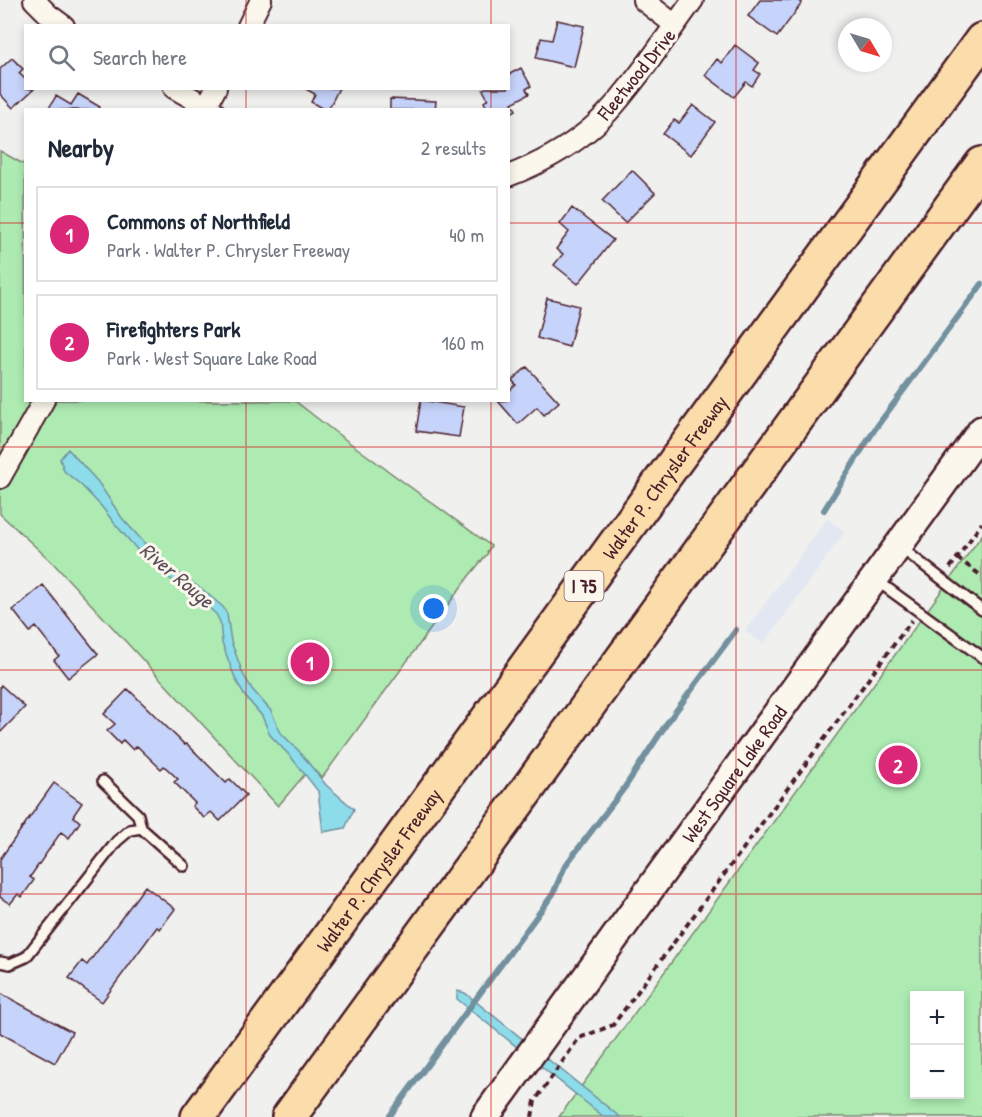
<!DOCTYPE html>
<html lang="en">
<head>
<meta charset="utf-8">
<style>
  body { margin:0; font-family:"Patrick Hand",sans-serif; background:#f6f6f7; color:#1f2937 }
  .controls { position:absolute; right:18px; bottom:18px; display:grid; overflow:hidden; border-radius:0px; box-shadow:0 3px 9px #0003 }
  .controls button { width:54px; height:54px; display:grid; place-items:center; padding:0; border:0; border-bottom:2px solid #e0e1e3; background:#fff; color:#1f2937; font:30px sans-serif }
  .compass { position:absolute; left:838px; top:18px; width:54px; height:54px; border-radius:50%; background:#fff; box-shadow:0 3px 9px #0003; rotate:128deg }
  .you { position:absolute; left:434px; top:609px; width:21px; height:21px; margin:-15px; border:4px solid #fff; border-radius:50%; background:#1a73e8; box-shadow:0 0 0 9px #1a73e833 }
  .badge { display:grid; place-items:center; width:39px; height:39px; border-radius:50%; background:#db2777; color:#fff; font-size:20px; font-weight:700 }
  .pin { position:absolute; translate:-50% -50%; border:3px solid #fff; box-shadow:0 2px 6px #0006 }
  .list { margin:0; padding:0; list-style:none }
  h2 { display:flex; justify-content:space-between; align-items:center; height:78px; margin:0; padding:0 24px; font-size:26px }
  h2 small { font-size:20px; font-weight:400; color:#747a83 }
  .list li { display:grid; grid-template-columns:39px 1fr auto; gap:18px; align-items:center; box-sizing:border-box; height:96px; margin:0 12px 12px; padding:0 12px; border:2px solid #e0e1e3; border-radius:0px }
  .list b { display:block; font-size:22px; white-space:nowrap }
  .list p { margin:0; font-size:20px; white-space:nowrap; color:#747a83 }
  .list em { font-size:20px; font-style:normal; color:#747a83 }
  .icon { flex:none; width:33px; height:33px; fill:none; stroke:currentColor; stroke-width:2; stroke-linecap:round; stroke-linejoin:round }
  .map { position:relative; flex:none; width:982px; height:1117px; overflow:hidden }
  .search { position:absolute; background:#fff; box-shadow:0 3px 9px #0003; left:24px; top:24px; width:486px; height:66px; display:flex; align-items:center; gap:15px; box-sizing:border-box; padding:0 21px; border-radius:0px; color:#747a83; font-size:22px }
  .panel { position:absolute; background:#fff; box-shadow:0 3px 9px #0003; left:24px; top:108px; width:486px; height:294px; border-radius:0px }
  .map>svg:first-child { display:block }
  .built { fill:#e3e7f2 }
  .green { fill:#adebb2; stroke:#7c856e; stroke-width:1.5; fill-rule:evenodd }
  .water { fill:#8ddcea; stroke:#72909e; stroke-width:1.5 }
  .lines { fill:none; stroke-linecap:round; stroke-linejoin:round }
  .stream { stroke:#72909e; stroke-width:6 }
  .building { fill:#c6d3fa; stroke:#4a1f2b; stroke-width:1.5 }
  .lane-casing { stroke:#4a1f2b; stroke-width:14 }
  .street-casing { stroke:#4a1f2b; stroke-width:24 }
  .secondary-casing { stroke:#4a1f2b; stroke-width:32 }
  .highway-casing { stroke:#4a1f2b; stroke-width:38 }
  .path { stroke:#4a1f2b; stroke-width:4; stroke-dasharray:6 4.5; stroke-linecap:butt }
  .lane { stroke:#fbf7ec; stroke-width:9 }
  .street { stroke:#fbf7ec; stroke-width:20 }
  .secondary { stroke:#fbf7ec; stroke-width:27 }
  .highway { stroke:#faddab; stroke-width:33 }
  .grid { fill:none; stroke:#d62828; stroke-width:1.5; stroke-opacity:0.55 }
  .labels { text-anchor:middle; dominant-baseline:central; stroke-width:6; stroke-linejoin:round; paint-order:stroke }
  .shield { fill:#fbf7ec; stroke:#7f6065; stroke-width:1.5 }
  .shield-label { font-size:18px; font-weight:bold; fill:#4a1f2b }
  .street-label { font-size:20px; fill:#4a1f2b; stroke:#fbf7ec }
  .water-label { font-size:21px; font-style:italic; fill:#5b4e5b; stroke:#fbf7ec }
</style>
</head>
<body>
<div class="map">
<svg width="982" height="1117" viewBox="0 0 982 1117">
  <rect width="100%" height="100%" fill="#f0f0ef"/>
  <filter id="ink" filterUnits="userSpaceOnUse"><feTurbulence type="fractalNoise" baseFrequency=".0167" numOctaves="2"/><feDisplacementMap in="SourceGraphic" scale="12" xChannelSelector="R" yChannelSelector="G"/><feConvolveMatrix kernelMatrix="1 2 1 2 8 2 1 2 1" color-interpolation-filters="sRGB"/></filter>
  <g filter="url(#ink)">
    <!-- built -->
    <path class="built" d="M 827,519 L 845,532 L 764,644 L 745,631 Z"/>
    <!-- green -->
    <path class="green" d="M 0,151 L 25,165 L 26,400 L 295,401 L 335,432 L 491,546 L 487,552 L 488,553 L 469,576 L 322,778 L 311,767 L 278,806 L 53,563 L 0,514 Z
      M 982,535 L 982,1117 L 559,1117 ZM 914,996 L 960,996 L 960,1094 L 914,1094 Z"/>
    <!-- water -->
    <path class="water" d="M 68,449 L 98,482 L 122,518 L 148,547 L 168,566 L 203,590 L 223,607 L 227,614 L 231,641 L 243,674 L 252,689 L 271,711 L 281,733 L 299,751 L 326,785 L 354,809 L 345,828 L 323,832 L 318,791 L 291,757 L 270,735 L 262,716 L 244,695 L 235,678 L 222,643 L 220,622 L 216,614 L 197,598 L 162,573 L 141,554 L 115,524 L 102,507 L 81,485 L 64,471 L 60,459 Z
      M 457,991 L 465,993 L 620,1117 L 604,1117 L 457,999 Z"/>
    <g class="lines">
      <!-- stream -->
      <path class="stream" d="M 824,510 L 875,429 L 982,284
        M 389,1117 L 553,894 L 565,866 L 625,787 L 667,723 L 736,630"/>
    </g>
    <!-- building -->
    <path class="building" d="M 760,0 L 798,0 L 802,3 L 777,37 L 748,16 Z
      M 557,20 L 584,26 L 574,67 L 536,58 L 541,38 L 552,40 Z
      M 735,45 L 759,63 L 754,70 L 760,74 L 752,86 L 746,82 L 734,97 L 705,75 L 717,59 L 722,63 Z
      M 12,58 L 23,69 L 19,73 L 26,80 L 26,88 L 34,89 L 13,108 L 0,94 L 0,69 Z
      M 521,68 L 531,86 L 526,89 L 529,94 L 512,103 L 516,110 L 508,115 L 508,110 L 488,110 L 484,102 L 488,99 L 483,90 L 485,88 L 508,88 L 508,75 Z
      M 304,88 L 339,88 L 328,110 L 325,110 L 311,102 L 315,94 Z
      M 78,94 L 100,107 L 98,110 L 48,110 L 56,96 L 71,105 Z
      M 390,99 L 436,101 L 435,110 L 390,110 Z
      M 693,105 L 715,122 L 691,155 L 663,134 L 674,120 L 679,123 Z
      M 632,170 L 655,193 L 625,223 L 602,201 Z
      M 572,208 L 613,240 L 578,284 L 554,265 L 563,254 L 556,249 L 569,232 L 560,224 Z
      M 547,298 L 579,306 L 569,347 L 537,338 Z
      M 527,367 L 559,402 L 544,415 L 537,407 L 518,424 L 498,401 L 508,400 L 508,392 L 516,385 L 512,380 Z
      M 421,400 L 464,407 L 459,437 L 416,431 Z
      M 43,585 L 98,654 L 68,678 L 54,660 L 59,656 L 36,627 L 30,632 L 13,610 Z
      M 1,685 L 25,707 L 0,733 L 0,687 Z
      M 128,689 L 185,745 L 187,744 L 226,783 L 230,779 L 246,795 L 220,821 L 211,812 L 204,818 L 192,806 L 195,803 L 174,782 L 178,779 L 164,766 L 161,769 L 137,746 L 133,750 L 123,740 L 120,744 L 107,731 L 115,724 L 104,714 Z
      M 54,783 L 82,803 L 73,816 L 80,822 L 69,838 L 61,832 L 30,877 L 34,880 L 22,897 L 18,894 L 10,904 L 0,897 L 0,859 Z
      M 145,886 L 175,909 L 160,929 L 157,927 L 102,1002 L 69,978 L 82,961 L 87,965 Z
      M 0,993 L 72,1032 L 55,1063 L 0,1033 Z"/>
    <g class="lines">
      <defs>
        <path id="lane" d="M 900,547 L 982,610
          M 876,580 L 982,657
          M 103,781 L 138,815 L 141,828
          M 0,962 L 10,964 L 26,957 L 117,841 L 130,830 L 141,828 L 184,866"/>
        <path id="street" d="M 34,0 L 49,15 L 64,26
          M 643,0 L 675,25
          M 248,26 L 261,0
          M 174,88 L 213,110
          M 204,110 L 216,88
          M 508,176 C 537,165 565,150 589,130 C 612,111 629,87 647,64 C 662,43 678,21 693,0
          M 0,478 L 44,400"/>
        <g id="secondary">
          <path id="s1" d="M 485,1117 L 982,430"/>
        </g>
        <g id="highway">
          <path id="s2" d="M 198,1117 L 982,40"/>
          <path d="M 289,1117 L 982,164"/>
        </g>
      </defs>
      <!-- lane casing -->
      <use href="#lane" class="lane-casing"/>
      <!-- street casing -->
      <use href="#street" class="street-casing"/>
      <!-- secondary casing -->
      <use href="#secondary" class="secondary-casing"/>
      <!-- highway casing -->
      <use href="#highway" class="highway-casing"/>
      <!-- path -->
      <path class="path" d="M 957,558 L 982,576
        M 950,568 L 982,523
        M 532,1117 L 535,1101 L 579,1038 L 613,1025 L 912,620"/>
      <!-- lane -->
      <use href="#lane" class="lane"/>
      <!-- street -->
      <use href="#street" class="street"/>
      <!-- secondary -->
      <use href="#secondary" class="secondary"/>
      <!-- highway -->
      <use href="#highway" class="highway"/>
    </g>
  </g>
  <!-- grid -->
  <path class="grid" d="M 246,0 L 246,26M 491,0 L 491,26M 736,0 L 736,1117M 246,88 L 246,110M 491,88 L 491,110M 0,223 L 26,223M 508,223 L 982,223M 246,400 L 246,1117M 491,400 L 491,1117M 0,447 L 982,447M 0,670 L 982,670M 0,894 L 982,894"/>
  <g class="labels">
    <!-- shield labels -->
    <rect class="shield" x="564.5" y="571" width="39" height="30" rx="4.5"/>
    <g class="shield-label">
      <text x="584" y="586">I 75</text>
    </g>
    <!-- street labels -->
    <g class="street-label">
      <text transform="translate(636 74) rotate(-51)">Fleetwood Drive</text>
      <text stroke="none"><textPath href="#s2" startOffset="792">Walter P. Chrysler Freeway</textPath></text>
      <text stroke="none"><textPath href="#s1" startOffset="424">West Square Lake Road</textPath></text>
      <text stroke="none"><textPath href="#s2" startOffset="306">Walter P. Chrysler Freeway</textPath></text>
    </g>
    <!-- water labels -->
    <g class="water-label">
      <text transform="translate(177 575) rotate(40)">River Rouge</text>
    </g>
  </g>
</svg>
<div class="controls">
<button>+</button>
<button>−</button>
</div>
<svg class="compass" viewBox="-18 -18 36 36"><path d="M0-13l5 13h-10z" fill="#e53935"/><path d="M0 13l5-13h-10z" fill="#747a83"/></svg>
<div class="you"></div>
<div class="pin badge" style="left:310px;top:662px">1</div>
<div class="pin badge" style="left:898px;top:765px">2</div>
<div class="search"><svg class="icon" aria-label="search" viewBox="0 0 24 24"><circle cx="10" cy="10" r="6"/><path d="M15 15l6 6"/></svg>Search here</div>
<section class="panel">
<h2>Nearby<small>2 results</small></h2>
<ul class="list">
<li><span class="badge">1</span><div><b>Commons of Northfield</b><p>Park · Walter P. Chrysler Freeway</p></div><em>40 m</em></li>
<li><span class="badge">2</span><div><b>Firefighters Park</b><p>Park · West Square Lake Road</p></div><em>160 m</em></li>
</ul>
</section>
</div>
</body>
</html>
